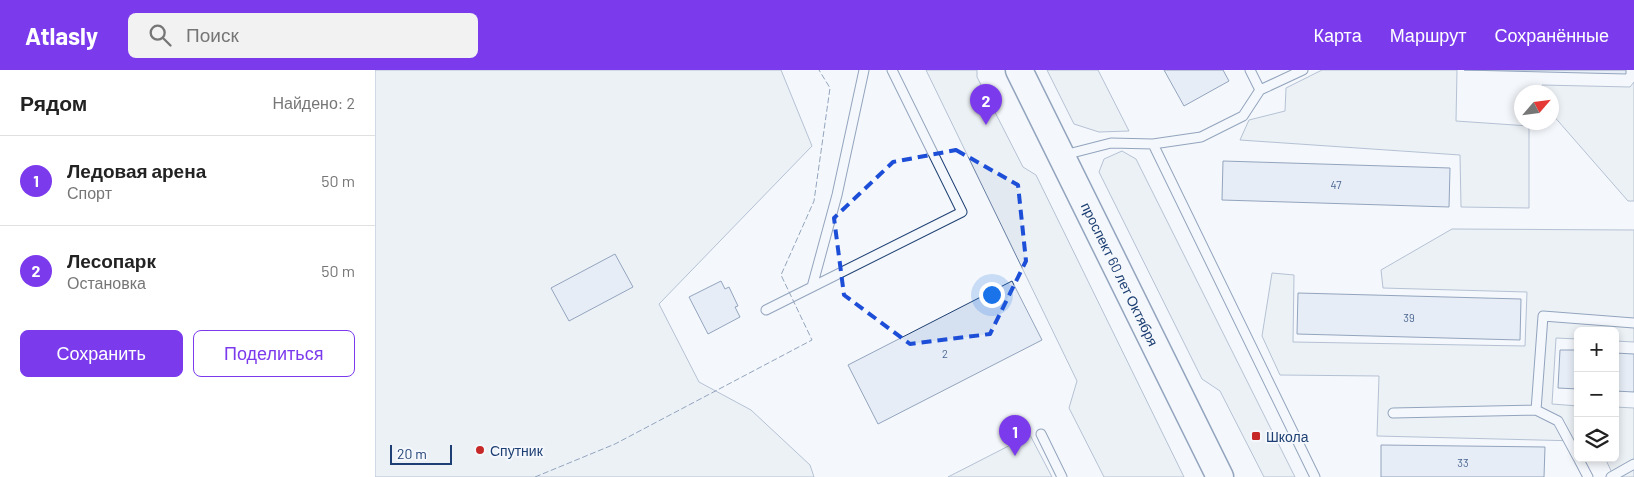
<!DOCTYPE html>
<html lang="ru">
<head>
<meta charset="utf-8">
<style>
  body { margin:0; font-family:Barlow,sans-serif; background:#f2f2f2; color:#222 }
  .controls { position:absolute; right:15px; bottom:15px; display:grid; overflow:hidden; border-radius:8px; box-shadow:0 2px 8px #0003 }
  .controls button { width:45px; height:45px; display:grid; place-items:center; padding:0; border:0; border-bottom:1px solid #e0e0e0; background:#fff; color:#222; font:25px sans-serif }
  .compass { position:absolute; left:1139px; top:15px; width:45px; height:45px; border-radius:50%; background:#fff; box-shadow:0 2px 8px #0003; rotate:62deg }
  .scale { position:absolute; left:15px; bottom:12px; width:62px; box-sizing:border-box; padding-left:5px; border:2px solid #1d3f73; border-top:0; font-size:14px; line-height:18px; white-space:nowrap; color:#1d3f73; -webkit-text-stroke:4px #f4f7fb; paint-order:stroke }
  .you { position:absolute; left:616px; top:224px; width:18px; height:18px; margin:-12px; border:4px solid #fff; border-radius:50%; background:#1a73e8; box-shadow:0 0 0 8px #1a73e833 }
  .badge { display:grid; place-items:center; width:32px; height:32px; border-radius:50%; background:#7c3aed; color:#fff; font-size:16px; font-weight:700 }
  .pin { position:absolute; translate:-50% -41px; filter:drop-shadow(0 1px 2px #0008) }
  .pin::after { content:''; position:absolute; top:26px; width:18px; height:15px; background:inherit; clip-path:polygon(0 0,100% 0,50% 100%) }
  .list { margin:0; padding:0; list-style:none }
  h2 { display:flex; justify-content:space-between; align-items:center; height:65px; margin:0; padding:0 20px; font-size:21px }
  h2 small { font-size:16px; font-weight:400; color:#767676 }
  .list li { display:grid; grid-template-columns:32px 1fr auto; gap:15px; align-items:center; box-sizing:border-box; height:90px; padding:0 20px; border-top:1px solid #e0e0e0 }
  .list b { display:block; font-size:19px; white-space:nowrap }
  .list p { margin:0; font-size:16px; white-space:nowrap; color:#767676 }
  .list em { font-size:16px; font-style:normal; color:#767676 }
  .actions { display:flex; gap:10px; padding:15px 20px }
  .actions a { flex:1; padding:11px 0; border:1px solid #7c3aed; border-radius:8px; text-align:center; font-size:18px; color:#7c3aed }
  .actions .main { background:#7c3aed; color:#fff }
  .icon { flex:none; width:28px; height:28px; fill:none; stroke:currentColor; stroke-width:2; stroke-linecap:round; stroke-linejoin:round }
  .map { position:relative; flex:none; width:1259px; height:407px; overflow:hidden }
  header { display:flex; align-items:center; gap:30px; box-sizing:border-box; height:70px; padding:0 25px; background:#7c3aed; color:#fff }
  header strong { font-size:24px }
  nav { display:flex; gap:28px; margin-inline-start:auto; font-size:18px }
  .search { width:350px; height:45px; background:#f2f2f2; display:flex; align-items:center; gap:12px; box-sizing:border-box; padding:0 18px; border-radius:8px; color:#767676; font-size:19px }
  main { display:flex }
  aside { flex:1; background:#fff }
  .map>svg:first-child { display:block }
  .green { fill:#e3e9f0; stroke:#687fa3 }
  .building { fill:#d5e0f0; stroke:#1d3f73 }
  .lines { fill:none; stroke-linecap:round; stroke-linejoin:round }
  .service-casing { stroke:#1d3f73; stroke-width:11 }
  .secondary-casing { stroke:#1d3f73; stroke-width:29 }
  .service { stroke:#f4f7fb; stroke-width:9 }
  .secondary { stroke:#f4f7fb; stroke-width:26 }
  .fence { stroke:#1d3f73; stroke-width:1; stroke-dasharray:6 2.5; stroke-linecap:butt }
  .marked { fill:none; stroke:#1d4ed8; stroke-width:4; stroke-dasharray:10 6; stroke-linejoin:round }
  .poi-dot { fill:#c62828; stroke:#f4f7fb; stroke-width:2 }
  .labels { text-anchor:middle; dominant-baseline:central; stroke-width:4; stroke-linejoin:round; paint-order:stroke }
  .number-label { font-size:11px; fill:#4b6792 }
  .street-label { font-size:14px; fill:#1d3f73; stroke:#f4f7fb }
  .poi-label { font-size:14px; fill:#1d3f73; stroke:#f4f7fb; text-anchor:start }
</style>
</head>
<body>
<header>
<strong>Atlasly</strong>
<div class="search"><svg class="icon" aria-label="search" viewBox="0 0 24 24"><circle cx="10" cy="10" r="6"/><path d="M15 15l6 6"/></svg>Поиск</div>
<nav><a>Карта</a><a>Маршрут</a><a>Сохранённые</a></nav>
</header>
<main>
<aside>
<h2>Рядом<small>Найдено: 2</small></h2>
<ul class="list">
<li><span class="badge">1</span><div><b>Ледовая арена</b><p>Спорт</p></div><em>50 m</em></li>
<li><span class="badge">2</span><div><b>Лесопарк</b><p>Остановка</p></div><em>50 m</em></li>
</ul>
<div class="actions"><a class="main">Сохранить</a><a>Поделиться</a></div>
</aside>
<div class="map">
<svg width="1259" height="407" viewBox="0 0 1259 407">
  <rect width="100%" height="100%" fill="#f4f7fb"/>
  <!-- green -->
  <path class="green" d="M 0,0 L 406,0 L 437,76 L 284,234 L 324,312 L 376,340 L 435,395 L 439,407 L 0,407 Z
    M 551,0 L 602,0 L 602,7 L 648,97 L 661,105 L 809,407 L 729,407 L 694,338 L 702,311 Z
    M 672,0 L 723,0 L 754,61 L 724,62 L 699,54 Z
    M 947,0 L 1082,0 L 1081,51 L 1154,56 L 1154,138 L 1086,137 L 1085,85 L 865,70 L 874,50 L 910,41 L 911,18 Z
    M 1259,12 L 1259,131 L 1253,131 L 1177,44 L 1176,22 L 1168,22 L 1167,15 L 1255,17 Z
    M 747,81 L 761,89 L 920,407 L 889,407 L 845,321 L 827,309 L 724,102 L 729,89 Z
    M 1077,159 L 1259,160 L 1259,272 L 1240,271 L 1240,261 L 1203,261 L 1203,269 L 1181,268 L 1177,334 L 1203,336 L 1203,371 L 1002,366 L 1004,306 L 905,305 L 887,266 L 897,203 L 919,205 L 918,272 L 1150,276 L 1152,222 L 1008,218 L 1006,200 Z
    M 1240,337 L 1259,338 L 1259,407 L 1239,407 L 1230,388 L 1240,388 Z
    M 655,365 L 677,407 L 573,407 Z"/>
  <!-- building -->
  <path class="building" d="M 789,0 L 848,0 L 854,11 L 809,36 Z
    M 1089,0 L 1251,0 L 1251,4 Z
    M 848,91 L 1075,98 L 1074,137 L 847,130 Z
    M 240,184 L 258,217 L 194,251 L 176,218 Z
    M 346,211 L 350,219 L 354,217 L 363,236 L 360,237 L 365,247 L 333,264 L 314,227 Z
    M 637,211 L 667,270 L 503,354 L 473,295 Z
    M 923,223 L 1146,229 L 1145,270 L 922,264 Z
    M 1185,280 L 1203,280 L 1203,319 L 1183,318 Z
    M 1240,283 L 1259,284 L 1259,322 L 1240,321 Z
    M 1006,375 L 1170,377 L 1169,407 L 1006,407 Z"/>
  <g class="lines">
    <defs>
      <path id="service" d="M 875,0 L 885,20
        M 778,74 L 940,407
        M 689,85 L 736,73 L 778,74 L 826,67 L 868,46 L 885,20 L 928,0
        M 437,217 L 587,142 L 517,0
        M 391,240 L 437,217 L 462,125 L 489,0
        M 1018,343 L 1161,340
        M 666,364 L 687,407
        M 1203,388 L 1183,351 L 1161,340 L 1168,246 L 1259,253
        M 1203,388 L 1213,407
        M 1236,407 L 1259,394"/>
      <path id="secondary" d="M 644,0 L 845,407"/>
    </defs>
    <!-- service casing -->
    <use href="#service" class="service-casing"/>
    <!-- secondary casing -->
    <use href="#secondary" class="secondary-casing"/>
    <!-- service -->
    <use href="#service" class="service"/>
    <!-- secondary -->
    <use href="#secondary" class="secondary"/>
    <!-- fence -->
    <path class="fence" d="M 160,407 L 240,374 L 437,270 L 406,205 L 439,131 L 455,18 L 444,0"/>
  </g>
  <!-- marked area -->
  <path d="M0 0H1259V407H0ZM 581,80 L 643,115 L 651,191 L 615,264 L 535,274 L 469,225 L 459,148 L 518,92 Z" fill="#f4f7fb" fill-opacity=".55" fill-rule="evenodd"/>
  <path class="marked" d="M 581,80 L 643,115 L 651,191 L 615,264 L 535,274 L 469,225 L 459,148 L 518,92 Z"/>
  <!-- markers -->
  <g class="poi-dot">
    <rect x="876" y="361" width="10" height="10" rx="2.5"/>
    <circle cx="105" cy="380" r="5"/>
  </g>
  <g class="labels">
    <!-- number labels -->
    <g class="number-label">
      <text x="961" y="114">47</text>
      <text x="1034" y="247">39</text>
      <text x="570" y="283">2</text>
      <text x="1088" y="392">33</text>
    </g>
    <!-- street labels -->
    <g class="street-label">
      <text transform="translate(745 204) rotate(64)">проспект 60 лет Октября</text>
    </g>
    <!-- poi labels -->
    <g class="poi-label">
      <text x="891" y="366">Школа</text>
      <text x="115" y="380">Спутник</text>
    </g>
  </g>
</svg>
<div class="controls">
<button>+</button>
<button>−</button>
<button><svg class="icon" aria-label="layers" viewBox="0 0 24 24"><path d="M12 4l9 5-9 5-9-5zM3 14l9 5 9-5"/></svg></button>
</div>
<svg class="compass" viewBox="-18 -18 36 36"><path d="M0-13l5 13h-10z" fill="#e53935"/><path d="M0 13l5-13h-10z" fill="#767676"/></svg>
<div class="scale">20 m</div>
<div class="you"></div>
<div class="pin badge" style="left:640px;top:386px">1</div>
<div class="pin badge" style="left:611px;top:55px">2</div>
</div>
</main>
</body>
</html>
